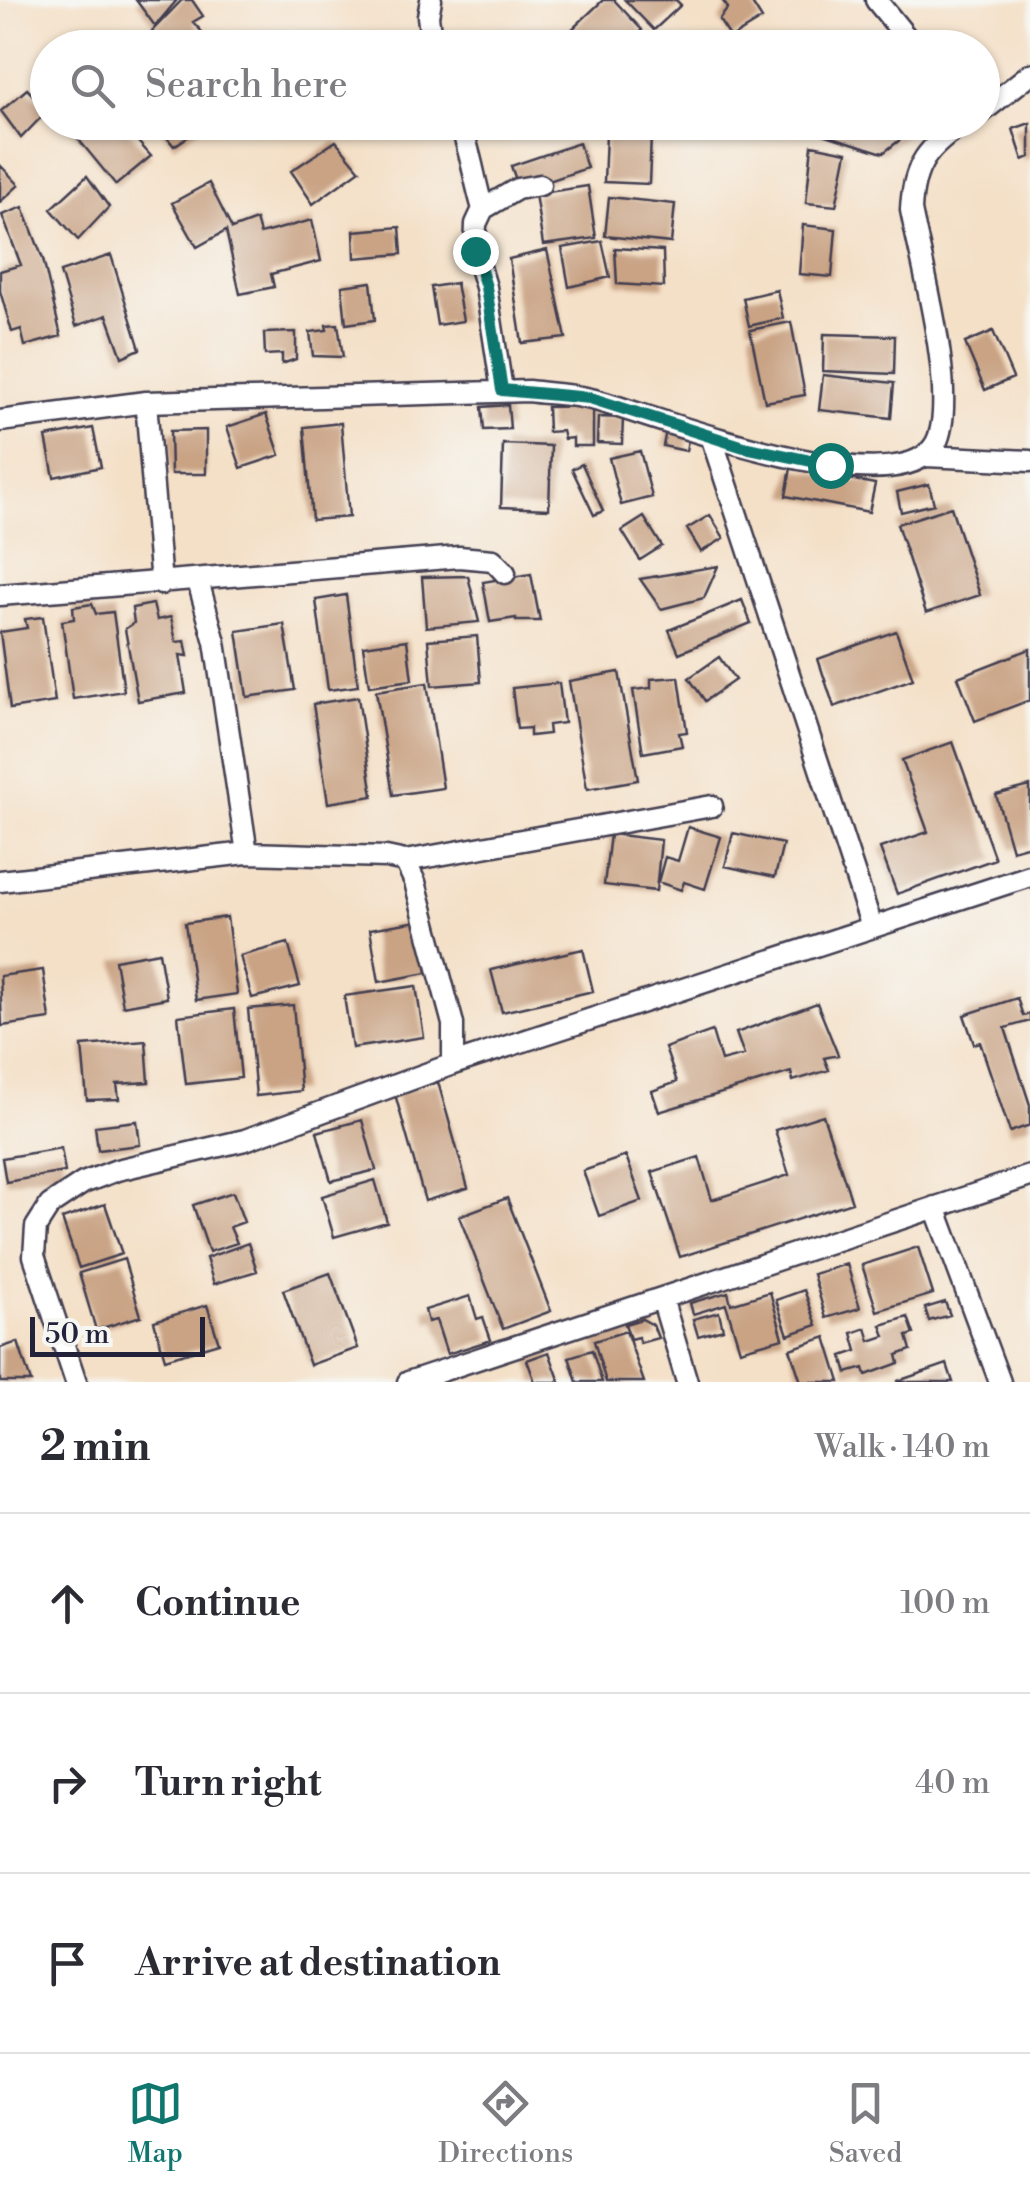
<!DOCTYPE html>
<html lang="en">
<head>
<meta charset="utf-8">
<style>
  body { margin:0; font-family:"Libre Bodoni",serif; background:#f7f7f7; color:#2b2b33 }
  .scale { position:absolute; left:30px; bottom:25px; width:175px; box-sizing:border-box; padding-left:10px; border:5px solid #22223b; border-top:0; font-size:28px; line-height:35px; white-space:nowrap; color:#22223b; -webkit-text-stroke:8px #f6f6f2; paint-order:stroke }
  .stop { position:absolute; width:30px; height:30px; margin:-22px; border:8px solid #0f766e; border-radius:50%; background:#fff }
  .stop.end { background:#0f766e; border-color:#fff; box-shadow:0 2px 10px #0008 }
  .list { margin:0; padding:0; list-style:none }
  h2 { display:flex; justify-content:space-between; align-items:center; height:130px; margin:0; padding:0 40px; font-size:42px }
  h2 small { font-size:32px; font-weight:400; color:#7c7c81 }
  .list li { display:grid; grid-template-columns:65px 1fr auto; gap:30px; align-items:center; box-sizing:border-box; height:180px; padding:0 40px; border-top:2px solid #e1e1e2 }
  .list b { display:block; font-size:38px; white-space:nowrap }
  .list em { font-size:32px; font-style:normal; color:#7c7c81 }
  .icon { flex:none; width:55px; height:55px; fill:none; stroke:currentColor; stroke-width:2; stroke-linecap:round; stroke-linejoin:round }
  .map { position:relative; flex:none; width:1030px; height:1382px; overflow:hidden }
  .search { position:absolute; background:#fff; box-shadow:0 2px 8px #0004; left:30px; right:30px; top:30px; height:110px; display:flex; align-items:center; gap:25px; box-sizing:border-box; padding:0 35px; border-radius:55px; color:#7c7c81; font-size:38px }
  .sheet { height:670px; background:#fff }
  nav { display:flex; justify-content:space-around; align-items:center; box-sizing:border-box; height:140px; border-top:2px solid #e1e1e2; background:#fff; font-size:28px; color:#7c7c81 }
  nav a { display:grid; justify-items:center; gap:5px }
  nav .on { color:#0f766e }
  .map>svg:first-child { display:block }
  .building { fill:#c9a384 }
  .lines { fill:none; stroke-linecap:round; stroke-linejoin:round }
  .minor-casing { stroke:#423e50; stroke-width:25 }
  .minor { stroke:#fff; stroke-width:20 }
  .route { stroke:#0f766e; stroke-width:12 }
</style>
</head>
<body>
<div class="map">
<svg width="1030" height="1382" viewBox="0 0 1030 1382">
  <rect width="100%" height="100%" fill="#f6f6f2"/>
  <filter id="ink" filterUnits="userSpaceOnUse"><feTurbulence type="fractalNoise" baseFrequency=".01" numOctaves="2"/><feDisplacementMap in="SourceGraphic" scale="20" xChannelSelector="R" yChannelSelector="G"/><feConvolveMatrix kernelMatrix="1 2 1 2 8 2 1 2 1" color-interpolation-filters="sRGB"/></filter>
  <filter id="wash" filterUnits="userSpaceOnUse"><feTurbulence type="fractalNoise" baseFrequency=".0048" numOctaves="4" result="noise"/><feDisplacementMap in="SourceGraphic" scale="40" xChannelSelector="R" yChannelSelector="G"/><feGaussianBlur stdDeviation="2.25" result="paint"/><feColorMatrix in="noise" values="0 0 0 0 0 0 0 0 0 0 0 0 0 0 0 0 0 1.4 0 .05"/><feComposite in="paint" operator="in"/></filter>
  <g filter="url(#wash)">
    <rect width="100%" height="100%" fill="#f4e0c7"/>
    <g id="blocks">
      <!-- building -->
      <path class="building" d="M 136,0 L 177,0 L 155,26 Z
        M 182,0 L 192,0 L 203,16 L 193,22 L 202,32 L 184,48 L 167,48 L 152,31 Z
        M 603,0 L 614,0 L 642,30 L 624,48 L 581,48 L 568,33 Z
        M 625,0 L 676,0 L 681,5 L 654,30 Z
        M 722,0 L 750,0 L 762,19 L 731,38 L 719,20 L 728,8 Z
        M 27,89 L 48,110 L 21,138 L 1,111 Z
        M 78,122 L 120,122 L 151,156 L 116,185 L 70,129 Z
        M 154,122 L 210,122 L 174,146 Z
        M 824,122 L 905,122 L 899,127 L 905,136 L 883,153 L 817,132 Z
        M 1030,123 L 1030,157 L 1023,160 L 1013,129 Z
        M 606,134 L 651,136 L 649,184 L 604,182 Z
        M 336,141 L 360,170 L 313,204 L 291,171 Z
        M 579,143 L 587,168 L 520,191 L 511,166 Z
        M 812,145 L 847,152 L 836,206 L 806,203 Z
        M 0,165 L 19,185 L 0,202 Z
        M 87,176 L 109,207 L 78,240 L 51,209 Z
        M 209,183 L 232,229 L 256,220 L 260,234 L 312,220 L 321,261 L 271,274 L 274,287 L 240,294 L 226,231 L 197,247 L 172,203 Z
        M 588,186 L 596,238 L 543,245 L 535,194 Z
        M 609,197 L 675,204 L 671,243 L 605,236 Z
        M 23,207 L 43,259 L 61,336 L 25,346 L 21,329 L 12,332 L 0,291 L 0,271 L 21,265 L 2,215 Z
        M 803,225 L 836,229 L 832,277 L 799,274 Z
        M 400,227 L 402,254 L 355,258 L 354,231 Z
        M 602,241 L 610,277 L 569,287 L 562,248 Z
        M 615,248 L 663,251 L 664,287 L 617,284 Z
        M 547,250 L 566,338 L 522,343 L 509,259 Z
        M 111,255 L 140,349 L 122,357 L 107,315 L 76,326 L 60,272 Z
        M 371,282 L 375,320 L 346,324 L 342,286 Z
        M 456,283 L 463,321 L 437,325 L 431,287 Z
        M 777,290 L 783,318 L 749,326 L 743,298 Z
        M 791,322 L 805,395 L 765,402 L 750,330 Z
        M 338,324 L 343,357 L 313,356 L 310,332 L 327,330 L 326,325 Z
        M 993,331 L 1013,378 L 985,390 L 965,343 Z
        M 296,332 L 296,359 L 282,364 L 282,354 L 265,355 L 264,333 Z
        M 824,334 L 895,336 L 894,374 L 823,371 Z
        M 823,375 L 894,383 L 891,418 L 819,410 Z
        M 508,405 L 510,429 L 484,430 L 482,407 Z
        M 593,406 L 593,446 L 573,446 L 573,438 L 564,439 L 562,431 L 548,432 L 547,407 Z
        M 266,414 L 280,455 L 241,468 L 227,427 Z
        M 598,417 L 623,418 L 622,444 L 597,443 Z
        M 341,423 L 349,517 L 312,520 L 304,427 Z
        M 93,428 L 101,467 L 54,477 L 46,437 Z
        M 206,430 L 206,474 L 171,474 L 170,431 Z
        M 666,430 L 689,434 L 686,451 L 663,446 Z
        M 503,444 L 551,446 L 549,509 L 501,507 Z
        M 640,451 L 652,497 L 621,505 L 609,458 Z
        M 582,464 L 603,511 L 594,515 L 572,469 Z
        M 791,468 L 875,484 L 869,512 L 786,496 Z
        M 929,484 L 934,504 L 901,512 L 897,492 Z
        M 951,507 L 980,595 L 926,613 L 897,524 Z
        M 710,515 L 724,538 L 701,552 L 687,529 Z
        M 644,517 L 662,546 L 640,560 L 622,531 Z
        M 718,566 L 704,598 L 661,609 L 640,579 Z
        M 531,574 L 540,621 L 516,621 L 516,618 L 490,622 L 483,582 Z
        M 468,576 L 479,622 L 426,627 L 422,577 Z
        M 346,595 L 358,686 L 328,690 L 316,600 Z
        M 742,600 L 751,623 L 679,653 L 669,630 Z
        M 92,604 L 96,614 L 113,612 L 124,691 L 73,699 L 62,621 L 74,619 L 73,607 Z
        M 153,604 L 157,620 L 171,617 L 176,642 L 185,641 L 188,656 L 180,655 L 186,693 L 138,701 L 125,629 L 134,623 L 132,608 Z
        M 43,617 L 55,702 L 10,709 L 0,632 L 27,628 L 25,619 Z
        M 284,624 L 295,690 L 247,697 L 237,631 Z
        M 896,631 L 913,679 L 834,707 L 818,659 Z
        M 477,636 L 481,682 L 432,686 L 428,640 Z
        M 407,640 L 412,680 L 369,686 L 363,646 Z
        M 1030,649 L 1030,700 L 975,721 L 958,677 Z
        M 719,657 L 735,680 L 705,701 L 689,678 Z
        M 619,672 L 638,780 L 587,789 L 569,681 Z
        M 679,677 L 687,732 L 679,733 L 682,746 L 643,753 L 633,690 L 651,688 L 651,679 Z
        M 427,683 L 443,788 L 393,795 L 376,691 Z
        M 559,683 L 564,723 L 548,725 L 549,734 L 530,736 L 530,728 L 517,729 L 512,688 Z
        M 358,697 L 373,796 L 328,803 L 313,704 Z
        M 953,742 L 995,859 L 897,894 L 880,848 L 928,832 L 902,760 Z
        M 1030,786 L 1030,845 L 1012,850 L 996,795 Z
        M 688,827 L 721,837 L 705,889 L 684,882 L 681,890 L 658,882 L 665,857 L 678,861 Z
        M 733,833 L 783,844 L 775,877 L 725,866 Z
        M 610,834 L 661,840 L 656,891 L 604,885 Z
        M 227,917 L 237,994 L 196,1000 L 185,923 Z
        M 418,921 L 427,973 L 379,982 L 370,929 Z
        M 288,943 L 300,986 L 252,998 L 240,956 Z
        M 583,949 L 593,991 L 502,1012 L 491,970 Z
        M 159,952 L 167,998 L 123,1006 L 115,960 Z
        M 43,970 L 50,1019 L 2,1026 L 0,976 Z
        M 416,986 L 424,1037 L 352,1048 L 344,996 Z
        M 1017,998 L 1023,1016 L 1030,1014 L 1030,1021 L 1005,1028 L 1030,1105 L 1030,1125 L 1010,1132 L 980,1042 L 974,1044 L 964,1015 Z
        M 817,1003 L 838,1055 L 824,1058 L 829,1070 L 793,1081 L 791,1072 L 659,1112 L 652,1091 L 677,1082 L 665,1048 L 712,1031 L 721,1061 L 744,1055 L 736,1033 Z
        M 293,1005 L 301,1091 L 256,1096 L 248,1009 Z
        M 234,1009 L 241,1078 L 186,1084 L 178,1016 Z
        M 146,1041 L 149,1082 L 117,1084 L 119,1099 L 87,1100 L 82,1046 Z
        M 438,1082 L 468,1188 L 425,1201 L 395,1094 Z
        M 823,1115 L 852,1202 L 680,1257 L 652,1172 L 699,1157 L 712,1200 L 789,1175 L 775,1130 Z
        M 362,1120 L 376,1170 L 331,1181 L 317,1132 Z
        M 137,1121 L 140,1145 L 98,1150 L 95,1126 Z
        M 61,1148 L 65,1172 L 6,1182 L 2,1158 Z
        M 626,1156 L 642,1201 L 599,1216 L 583,1171 Z
        M 375,1180 L 387,1222 L 334,1237 L 322,1196 Z
        M 233,1192 L 244,1222 L 230,1227 L 237,1243 L 209,1252 L 193,1205 Z
        M 507,1198 L 551,1311 L 503,1329 L 459,1216 Z
        M 105,1204 L 122,1254 L 79,1268 L 62,1219 Z
        M 248,1243 L 257,1271 L 214,1284 L 206,1258 Z
        M 918,1247 L 933,1294 L 877,1311 L 862,1265 Z
        M 124,1259 L 141,1316 L 96,1330 L 79,1273 Z
        M 847,1264 L 860,1308 L 826,1318 L 813,1274 Z
        M 330,1273 L 358,1348 L 310,1365 L 283,1290 Z
        M 804,1290 L 817,1325 L 788,1335 L 776,1300 Z
        M 728,1292 L 731,1304 L 770,1292 L 783,1338 L 740,1350 L 726,1304 L 693,1314 L 690,1303 Z
        M 470,1296 L 477,1319 L 483,1317 L 491,1340 L 447,1354 L 436,1320 L 428,1322 L 425,1310 Z
        M 945,1302 L 950,1315 L 929,1321 L 925,1308 Z
        M 207,1305 L 219,1343 L 165,1359 L 154,1321 Z
        M 719,1312 L 723,1329 L 698,1336 L 693,1319 Z
        M 908,1317 L 914,1334 L 907,1336 L 911,1350 L 897,1355 L 899,1363 L 866,1375 L 864,1368 L 847,1373 L 842,1356 L 857,1351 L 852,1333 L 866,1328 L 870,1341 L 885,1336 L 881,1325 Z
        M 642,1319 L 653,1325 L 658,1338 L 640,1343 L 638,1337 L 630,1339 L 625,1324 Z
        M 626,1331 L 644,1382 L 606,1382 L 594,1341 Z
        M 826,1337 L 840,1382 L 801,1382 L 790,1349 Z
        M 18,1342 L 31,1382 L 0,1382 L 0,1348 Z
        M 592,1350 L 602,1382 L 577,1382 L 569,1357 Z
        M 549,1352 L 560,1382 L 535,1382 L 527,1360 Z
        M 947,1364 L 953,1382 L 898,1382 L 898,1381 Z"/>
    </g>
  </g>
  <g filter="url(#ink)">
    <use href="#blocks" fill-opacity="0" stroke="#423e50" stroke-width="2.5"/>
    <g class="lines">
      <defs>
        <path id="minor" d="M 431,0 L 428,16 L 432,48
          M 876,0 L 915,48
          M 982,112 L 1030,74
          M 459,122 C 471,150 474,180 483,209 L 476,224 L 475,251 L 486,287 L 502,390
          M 483,209 L 517,189 L 540,185
          M 146,402 L 161,584
          M 0,421 L 146,402 L 528,391 C 550,394 574,394 595,400 C 655,416 899,512 936,443 C 959,398 921,262 911,210 C 913,165 927,147 966,122
          M 711,436 L 872,927
          M 926,456 L 1030,461
          M 198,581 L 215,642 L 247,853
          M 0,595 L 459,557 L 493,560 L 505,573
          M 405,861 L 415,882 L 453,1024 L 453,1064
          M 0,881 L 247,853 L 386,857 L 405,861 L 712,806
          M 935,1207 L 1000,1382
          M 662,1298 L 687,1382
          M 76,1382 L 34,1256 L 36,1227 L 50,1205 L 83,1183 L 117,1170 L 245,1140 L 453,1064 L 1030,876
          M 408,1382 L 1030,1176"/>
      </defs>
      <!-- minor casing -->
      <use href="#minor" class="minor-casing"/>
      <!-- minor -->
      <use href="#minor" class="minor"/>
    </g>
  </g>
  <g class="lines" filter="url(#ink)">
    <!-- route -->
    <path class="route" d="M 475,251 L 486,287 L 502,390 L 590,398 L 744,447 L 830,465"/>
  </g>
</svg>
<div class="scale">50 m</div>
<div class="stop" style="left:830px;top:465px"></div>
<div class="stop end" style="left:475px;top:251px"></div>
<div class="search"><svg class="icon" aria-label="search" viewBox="0 0 24 24"><circle cx="10" cy="10" r="6"/><path d="M15 15l6 6"/></svg>Search here</div>
</div>
<section class="sheet">
<h2>2 min<small>Walk · 140 m</small></h2>
<ul class="list">
<li><svg class="icon" aria-label="ahead" viewBox="0 0 24 24"><path d="M12 20V5M6 11l6-6 6 6"/></svg><div><b>Continue</b></div><em>100 m</em></li>
<li><svg class="icon" aria-label="right" viewBox="0 0 24 24"><path d="M7 20v-9h11M14 6l5 5-5 5"/></svg><div><b>Turn right</b></div><em>40 m</em></li>
<li><svg class="icon" aria-label="arrive" viewBox="0 0 24 24"><path d="M6 21V4h12l-3 4 3 4H6"/></svg><div><b>Arrive at destination</b></div></li>
</ul>
</section>
<nav>
<a class="on"><svg class="icon" aria-label="map" viewBox="0 0 24 24"><path d="M3 6l6-2 6 2 6-2v14l-6 2-6-2-6 2zM9 4v14M15 6v14"/></svg>Map</a>
<a><svg class="icon" aria-label="directions" viewBox="0 0 24 24"><path d="M12 3l9 9-9 9-9-9zM9 14v-3h6M13 9l2 2-2 2"/></svg>Directions</a>
<a><svg class="icon" aria-label="saved" viewBox="0 0 24 24"><path d="M7 4h10v16l-5-4-5 4z"/></svg>Saved</a>
</nav>
</body>
</html>
